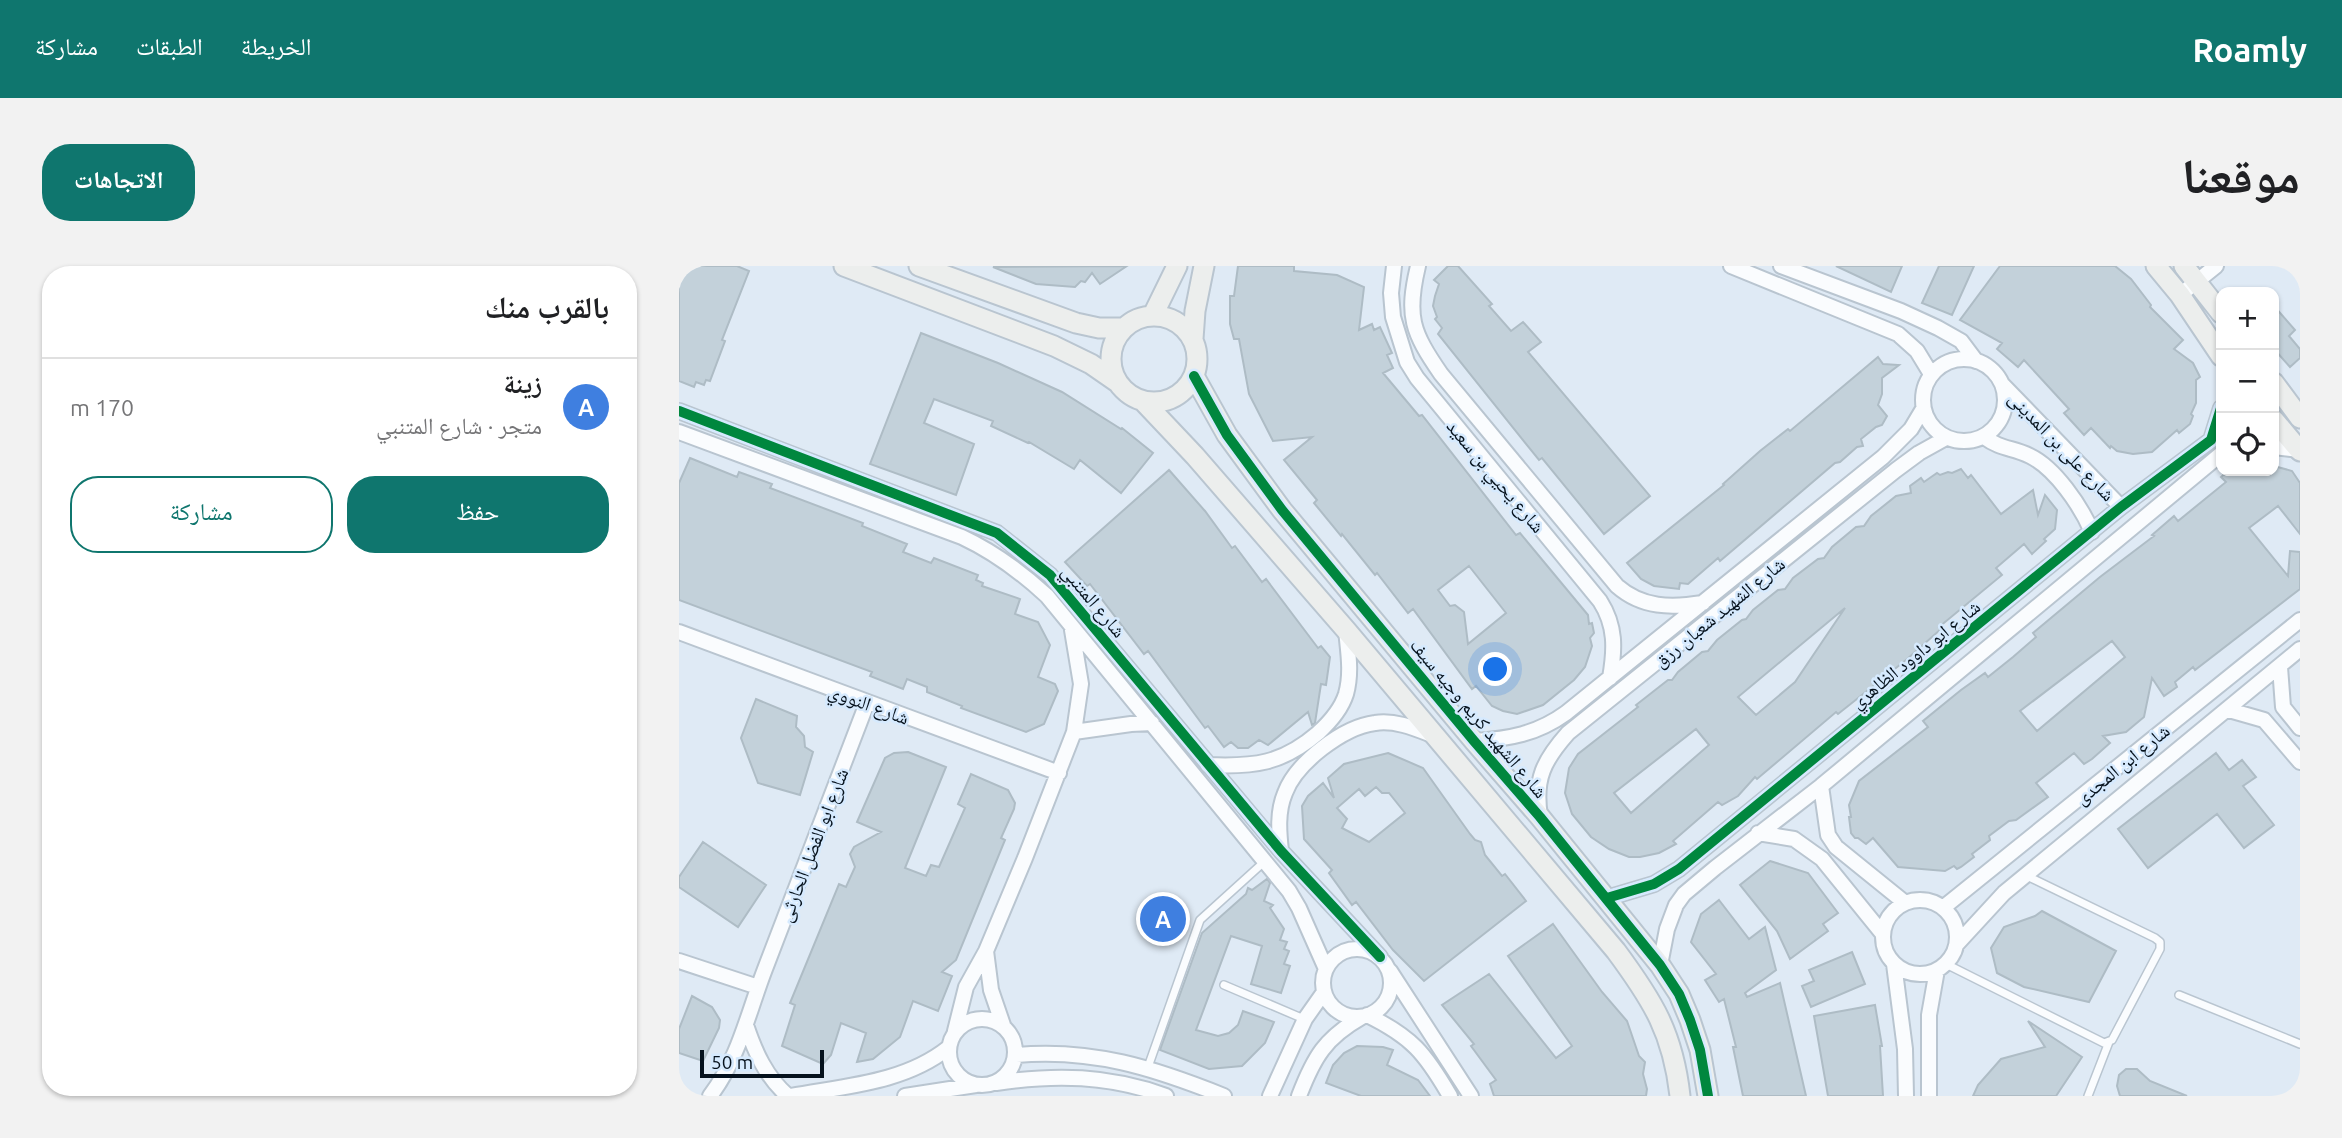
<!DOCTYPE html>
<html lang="ar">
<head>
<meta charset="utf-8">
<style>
  body { margin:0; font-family:Ubuntu,"Noto Naskh Arabic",sans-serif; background:#f2f2f2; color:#202124; direction:rtl }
  .controls { position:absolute; right:21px; top:21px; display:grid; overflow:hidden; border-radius:14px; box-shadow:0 2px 5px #0004 }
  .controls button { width:63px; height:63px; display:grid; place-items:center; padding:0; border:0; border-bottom:2px solid #e0e0e0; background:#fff; color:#202124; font:35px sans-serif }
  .scale { position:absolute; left:21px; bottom:18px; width:124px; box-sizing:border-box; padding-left:7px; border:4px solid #06121d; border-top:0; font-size:19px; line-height:24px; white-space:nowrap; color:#06121d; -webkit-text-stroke:5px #d6eafe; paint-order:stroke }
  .you { position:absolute; left:817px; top:404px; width:24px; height:24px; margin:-18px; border:5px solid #fff; border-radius:50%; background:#1a73e8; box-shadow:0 0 0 10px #1a73e833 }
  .badge { display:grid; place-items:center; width:46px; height:46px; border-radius:50%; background:#0f766e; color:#fff; font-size:23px; font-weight:700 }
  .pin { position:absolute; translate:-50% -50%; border:4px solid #fff; box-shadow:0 2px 7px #0006 }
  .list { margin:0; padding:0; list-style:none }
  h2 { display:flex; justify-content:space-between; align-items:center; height:91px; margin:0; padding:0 28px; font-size:30px }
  h2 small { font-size:23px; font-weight:400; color:#757577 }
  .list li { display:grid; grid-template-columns:46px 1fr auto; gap:21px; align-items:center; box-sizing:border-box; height:98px; padding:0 28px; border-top:2px solid #e0e0e0 }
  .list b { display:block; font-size:26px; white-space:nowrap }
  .list p { margin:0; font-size:23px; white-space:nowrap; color:#757577 }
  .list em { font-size:23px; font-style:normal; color:#757577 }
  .actions { display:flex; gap:14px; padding:21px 28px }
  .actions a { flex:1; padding:16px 0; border:2px solid #0f766e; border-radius:28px; text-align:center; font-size:24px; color:#0f766e }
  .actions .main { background:#0f766e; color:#fff }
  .icon { flex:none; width:38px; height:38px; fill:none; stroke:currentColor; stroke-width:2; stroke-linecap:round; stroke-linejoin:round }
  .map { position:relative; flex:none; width:1621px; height:830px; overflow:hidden; direction:ltr; border-radius:28px }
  header { display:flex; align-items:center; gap:42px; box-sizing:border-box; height:98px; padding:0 35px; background:#0f766e; color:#fff }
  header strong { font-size:33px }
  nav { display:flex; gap:38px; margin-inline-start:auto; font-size:24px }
  .intro { display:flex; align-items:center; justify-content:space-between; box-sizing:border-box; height:168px; padding:0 42px }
  h1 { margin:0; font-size:49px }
  .button { padding:18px 32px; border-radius:28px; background:#0f766e; color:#fff; font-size:24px; font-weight:700 }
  main { display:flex; gap:42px; padding:0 42px }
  aside { flex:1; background:#fff; border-radius:28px; box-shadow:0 2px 5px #0004 }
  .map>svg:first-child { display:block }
  .building { fill:#c3d1da; stroke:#aebcc5; stroke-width:2; fill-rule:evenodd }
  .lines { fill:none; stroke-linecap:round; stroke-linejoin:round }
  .lane-casing { stroke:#b9c5d0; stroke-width:10 }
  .street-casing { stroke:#b9c5d0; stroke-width:18 }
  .secondary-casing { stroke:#b9c5d0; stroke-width:23 }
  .lane { stroke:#fafcfe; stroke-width:7 }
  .street { stroke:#fafcfe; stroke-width:14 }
  .secondary { stroke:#eceeed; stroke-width:19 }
  .cycleway-casing { stroke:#d6eafe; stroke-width:15 }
  .cycleway { stroke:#00873e; stroke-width:10 }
  .labels { text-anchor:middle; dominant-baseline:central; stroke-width:5; stroke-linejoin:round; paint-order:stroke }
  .street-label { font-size:19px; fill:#06121d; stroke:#d6eafe }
</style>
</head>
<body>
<header>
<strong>Roamly</strong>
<nav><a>الخريطة</a><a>الطبقات</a><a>مشاركة</a></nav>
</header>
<div class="intro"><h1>موقعنا</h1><a class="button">الاتجاهات</a></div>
<main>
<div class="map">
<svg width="1621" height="830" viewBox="0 0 1621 830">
  <rect width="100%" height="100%" fill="#dfeaf5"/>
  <!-- building -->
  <path class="building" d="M 0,0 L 58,0 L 70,5 L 43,74 L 46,75 L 31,115 L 27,114 L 25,119 L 17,116 L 15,121 L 0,115 Z
    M 448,0 L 421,18 L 413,7 L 406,16 L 402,15 L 396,21 L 357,18 L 314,1 Z
    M 559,0 L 615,0 L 615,5 L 658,9 L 685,21 L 680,64 L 693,58 L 695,64 L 701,61 L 713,87 L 708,89 L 714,102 L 704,107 L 740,150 L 743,149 L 837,269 L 841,267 L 909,349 L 910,358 L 913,357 L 915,367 L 911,372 L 913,380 L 906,401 L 895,414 L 864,439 L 838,448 L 824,445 L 813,440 L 797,420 L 793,423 L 734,343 L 729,347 L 698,307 L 696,309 L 663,268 L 662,270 L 635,237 L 638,234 L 605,194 L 633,171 L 594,175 L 570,128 L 560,73 L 555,73 L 551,58 L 551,30 L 555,30 ZM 790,300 L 827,347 L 789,378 L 785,346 L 776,339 L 771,340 L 759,324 Z
    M 769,0 L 779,0 L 813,38 L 810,40 L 832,65 L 844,56 L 862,76 L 849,86 L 971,230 L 925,268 L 863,192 L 860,194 L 759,68 L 763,62 L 756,53 L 758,51 L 754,40 L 756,30 L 760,18 L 755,14 Z
    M 1157,0 L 1223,0 L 1212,26 Z
    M 1260,0 L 1295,0 L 1273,49 L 1243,37 Z
    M 1321,0 L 1436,0 L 1452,13 L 1472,39 L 1471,41 L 1504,74 L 1495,83 L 1514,97 L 1521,111 L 1517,114 L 1517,137 L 1512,148 L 1514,150 L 1511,158 L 1500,167 L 1498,164 L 1473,186 L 1454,188 L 1438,185 L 1432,180 L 1431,182 L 1412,162 L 1405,169 L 1385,147 L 1390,143 L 1345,94 L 1339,101 L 1318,83 L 1323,77 L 1281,54 Z
    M 1595,40 L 1616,64 L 1610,70 L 1621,83 L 1621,92 L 1611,101 L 1595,83 Z
    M 242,67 L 319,97 L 383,126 L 442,163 L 443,162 L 474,187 L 442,227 L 401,194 L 395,203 L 350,176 L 349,177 L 312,160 L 314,155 L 255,133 L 245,157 L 295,178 L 277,229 L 191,198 Z
    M 1199,91 L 1204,98 L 1220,99 L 1203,112 L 1203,128 L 1199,139 L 1208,150 L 1203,159 L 1197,161 L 1182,173 L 1184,180 L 1178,181 L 1161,196 L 1156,197 L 1041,295 L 1039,292 L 1009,318 L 1001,317 L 1000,323 L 975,320 L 962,313 L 948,297 L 1045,219 L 1044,218 L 1081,185 L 1109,163 L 1111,165 Z
    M 11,192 L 58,211 L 60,206 L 93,218 L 91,222 L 184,257 L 183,260 L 228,278 L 224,286 L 252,297 L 255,292 L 299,309 L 297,314 L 304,317 L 303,320 L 341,333 L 336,348 L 359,356 L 371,379 L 359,411 L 376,418 L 379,425 L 365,458 L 347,466 L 282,442 L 283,440 L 248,426 L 248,421 L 228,413 L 224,423 L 191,410 L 193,406 L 0,334 L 0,217 Z
    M 1595,200 L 1613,205 L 1621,217 L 1621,268 L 1599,240 L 1570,262 L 1609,310 L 1611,285 L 1621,286 L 1621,323 L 1516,404 L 1514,401 L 1496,416 L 1498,421 L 1485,430 L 1473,412 L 1465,451 L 1447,466 L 1424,470 L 1431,477 L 1413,493 L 1405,498 L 1395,487 L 1357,517 L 1369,531 L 1337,554 L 1330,555 L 1310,570 L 1311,574 L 1293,588 L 1295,591 L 1282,601 L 1278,603 L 1275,600 L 1266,605 L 1219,601 L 1194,572 L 1187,578 L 1179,572 L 1176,572 L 1172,567 L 1170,551 L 1172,551 L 1170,539 L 1180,515 L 1249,461 L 1244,455 L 1282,424 L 1306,407 L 1309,411 L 1334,391 L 1357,371 L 1354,367 L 1421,311 L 1475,270 L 1473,269 L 1495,250 L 1499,255 L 1547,216 L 1542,211 L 1549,205 L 1595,205 ZM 1433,375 L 1446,391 L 1358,465 L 1341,445 Z
    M 1282,203 L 1289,212 L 1292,209 L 1322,248 L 1354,224 L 1359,249 L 1366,229 L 1378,244 L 1376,263 L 1365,273 L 1367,275 L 1353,288 L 1345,278 L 1317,302 L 1323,309 L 1260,361 L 1262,363 L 1227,394 L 1159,448 L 1157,446 L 1078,513 L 1076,511 L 1059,530 L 1043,539 L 1039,536 L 994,575 L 997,578 L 980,587 L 961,591 L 950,591 L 930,583 L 912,571 L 893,548 L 886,527 L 890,502 L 899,488 L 959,441 L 957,439 L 989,414 L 993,414 L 999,406 L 1023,386 L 1029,385 L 1038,374 L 1063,354 L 1067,353 L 1074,344 L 1099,324 L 1106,323 L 1114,312 L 1139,293 L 1145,292 L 1153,281 L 1177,261 L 1185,260 L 1192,250 L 1217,230 L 1232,227 L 1231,220 L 1242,212 L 1245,216 L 1258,207 L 1261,209 L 1269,206 L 1273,207 ZM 1166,342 L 1116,416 L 1077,449 L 1059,431 ZM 1017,463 L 1030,479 L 952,547 L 935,527 Z
    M 490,204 L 526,245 L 553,282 L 556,280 L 583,316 L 587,313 L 639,382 L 642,380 L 651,391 L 647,419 L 642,418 L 636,457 L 633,459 L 629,446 L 589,479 L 580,474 L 569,482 L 559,482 L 552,476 L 545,481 L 529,460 L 526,462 L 469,385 L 465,388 L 411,318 L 408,320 L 386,296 Z
    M 77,433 L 118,450 L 117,461 L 125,470 L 126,481 L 134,486 L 121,529 L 79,517 L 62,472 Z
    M 229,486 L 267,501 L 226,602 L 247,610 L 252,599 L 260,601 L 286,542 L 279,538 L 292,508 L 329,524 L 336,537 L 335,543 L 322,572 L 326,574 L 277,694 L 263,706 L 273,710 L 259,745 L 234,735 L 221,771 L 194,793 L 178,796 L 187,767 L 162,757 L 152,789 L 144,798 L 103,780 L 116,739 L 111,737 L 160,618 L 167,621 L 176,601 L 171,588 L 175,581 L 202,566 L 178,556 L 206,492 L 215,487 Z
    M 709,487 L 744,502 L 791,568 L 796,574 L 802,576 L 806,589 L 823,610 L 826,608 L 847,635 L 745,715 L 714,684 L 677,636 L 673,639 L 650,607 L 653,604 L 625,573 L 623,540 L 629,530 L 644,517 L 655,532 L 649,512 L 665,498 ZM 697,521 L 703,527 L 710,527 L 726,547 L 690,576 L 663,562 L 668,553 L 658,542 L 680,523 L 686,530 Z
    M 1537,487 L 1550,504 L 1563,494 L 1577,511 L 1564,520 L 1595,559 L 1565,582 L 1538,548 L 1469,602 L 1439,563 Z
    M 24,576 L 87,619 L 59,661 L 0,621 L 0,611 Z
    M 1091,595 L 1129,607 L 1159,647 L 1144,658 L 1149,665 L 1111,693 L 1098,665 L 1061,619 Z
    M 588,613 L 591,617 L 585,635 L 594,639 L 591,642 L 605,663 L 601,674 L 608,676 L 605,683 L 610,685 L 605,698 L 611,700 L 602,727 L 572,718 L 583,680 L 552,670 L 517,764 L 539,770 L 550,767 L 559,759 L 564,745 L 595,756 L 586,777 L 563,800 L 530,803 L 481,784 L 523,667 L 567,628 L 569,622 L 573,624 Z
    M 1040,634 L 1070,673 L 1086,661 L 1097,704 L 1066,727 L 1068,731 L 1101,717 L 1127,830 L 1064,830 L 1054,781 L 1057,781 L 1045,733 L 1040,736 L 1026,714 L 1037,708 L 1012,676 L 1022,648 Z
    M 1363,645 L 1437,685 L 1410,736 L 1345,721 L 1318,707 L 1312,682 L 1325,661 L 1356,650 Z
    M 874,658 L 923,726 L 948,755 L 960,790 L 966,796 L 964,808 L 968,823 L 967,830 L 815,830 L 811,818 L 817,814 L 792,780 L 795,778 L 763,739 L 810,708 L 877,792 L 893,780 L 829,690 Z
    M 1173,686 L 1186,718 L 1132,741 L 1123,720 L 1135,715 L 1130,704 Z
    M 13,730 L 33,741 L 41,754 L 40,762 L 24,795 L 0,787 L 0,763 Z
    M 1196,739 L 1203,780 L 1201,780 L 1204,830 L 1149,830 L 1135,750 Z
    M 1349,755 L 1403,791 L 1377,830 L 1294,830 L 1299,819 L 1322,793 L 1366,781 Z
    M 678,780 L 704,781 L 714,784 L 708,799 L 739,814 L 751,830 L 682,830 L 647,817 L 654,799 L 665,787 Z
    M 1447,803 L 1458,803 L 1471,815 L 1508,830 L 1441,830 L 1438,820 L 1440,809 Z"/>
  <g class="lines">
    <defs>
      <path id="lane" d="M 1267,698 L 1425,777 L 1433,774 L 1481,683 L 1481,676 L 1476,672 L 1348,610
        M 545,719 L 625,753
        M 1500,729 L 1621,778
        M 469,801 L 521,654 L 585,596
        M 1409,830 L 1430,776"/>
      <path id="street" d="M 715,0 L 712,27 L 714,51 L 728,96 L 738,112 L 921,335 C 937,360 936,383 931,412
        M 739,0 C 727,50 733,66 762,108 L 938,320 C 963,342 992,342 1024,337
        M 1052,0 L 1219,68 L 1238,85 L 1252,108
        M 1102,0 L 1222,45 L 1259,62 L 1282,75 L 1297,95
        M 1501,29 L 1537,0
        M1244 134a41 41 0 1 1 82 0a41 41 0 1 1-82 0Z
        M 1324,119 L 1442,241
        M 0,145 L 318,267 L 371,309 L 602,585 L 701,691
        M 0,166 L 283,271 C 315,286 342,306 368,330 L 610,625 L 620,642 L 647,703
        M 1305,171 C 1323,184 1333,181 1351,190 C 1376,202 1402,240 1413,266
        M 1595,181 L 1620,184
        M 0,366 L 380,507
        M 1601,401 L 1604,441 L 1621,462
        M 1550,444 L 1585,454 L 1621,496
        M 395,466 L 452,458 L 473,457
        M 795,475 C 830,473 858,468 887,447 L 1204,191 L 1232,163 L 1244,143
        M 529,499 C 575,501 603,498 639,467 C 651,456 662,444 667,428 C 673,407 669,385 667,364
        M 1142,520 L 1149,569 L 1157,581 L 1225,636
        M 861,550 C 855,513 865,494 889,467 L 1217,204 L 1240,187 L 1267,172
        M 1079,567 L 1115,573 L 1143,593 L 1203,667
        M 602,585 C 600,566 598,546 606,527 C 617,497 664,461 696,457 C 716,454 735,462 753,469
        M 928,632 L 975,618 L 1000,603 L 1442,241 L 1532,174 L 1542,142
        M1204 671a37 37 0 1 1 74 0a37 37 0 1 1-74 0Z
        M 1265,641 L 1621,354
        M 1278,678 L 1325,627 L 1621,383
        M644 717a34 34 0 1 1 68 0a34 34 0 1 1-68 0Z
        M 307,685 L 312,724 L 324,759
        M 0,695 L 79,721
        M 1215,698 L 1226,783 L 1227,830
        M 981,699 L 988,663 L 997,639 L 1005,628 L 1036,602 L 1142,520 L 1542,188
        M 711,705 L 792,830
        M 688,749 C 733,771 746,787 771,830
        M270 786a33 33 0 1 1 66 0a33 33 0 1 1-66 0Z
        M 67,759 C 76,786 87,811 109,830
        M 276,765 L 287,721 L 307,685 L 346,592 L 395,466 L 402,418 L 393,364
        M 337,789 C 413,782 475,802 545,830
        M 317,817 C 376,808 430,809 487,830
        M 31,830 C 60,792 69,747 86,703 C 120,614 154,526 188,437
        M 112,830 C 166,820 225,817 269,782
        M 226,830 L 297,819
        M 591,830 L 626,753 L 645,726
        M 620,830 C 635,791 646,772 683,751
        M 1250,830 L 1250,749 L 1258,704"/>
      <path id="secondary" d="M 165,0 L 375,80 L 412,98 L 438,116
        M 240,0 L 397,57 L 420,62 L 444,62
        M 1477,0 L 1501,29 L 1542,90
        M 1505,0 L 1542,47
        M 474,49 L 498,0
        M432 93a43 43 0 1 1 86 0a43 43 0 1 1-86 0Z
        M 514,73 L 516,45 L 525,0
        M 515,110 L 548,169 L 603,244 L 795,475 L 861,551 L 981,699 L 1000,728 L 1011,754 L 1021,784 L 1029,830
        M 1595,117 L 1621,152
        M 464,135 L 516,190 L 667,364 L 937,685 C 974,735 994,767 1001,830
        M 1595,154 L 1621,185"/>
    </defs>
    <!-- lane casing -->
    <use href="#lane" class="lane-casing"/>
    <!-- street casing -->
    <use href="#street" class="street-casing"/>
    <!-- secondary casing -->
    <use href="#secondary" class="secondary-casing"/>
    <!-- lane -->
    <use href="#lane" class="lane"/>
    <!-- street -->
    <use href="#street" class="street"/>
    <!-- secondary -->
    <use href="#secondary" class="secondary"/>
    <defs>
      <path id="cycleway" d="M 515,110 L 548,169 L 603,244 L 795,475 L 861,551 L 981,699 L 1000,728 L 1011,754 L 1021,784 L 1029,830
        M 0,145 L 318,267 L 371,309 L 602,585 L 701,691
        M 928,632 L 975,618 L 1000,603 L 1442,241 L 1532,174 L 1542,142"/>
    </defs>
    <!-- cycleway casing -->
    <use href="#cycleway" class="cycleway-casing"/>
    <!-- cycleway -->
    <use href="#cycleway" class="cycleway"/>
  </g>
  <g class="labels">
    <!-- street labels -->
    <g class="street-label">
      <text transform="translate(1383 180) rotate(46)">شارع على بن المدينى</text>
      <text transform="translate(817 210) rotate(50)">شارع يحيي بن سعيد</text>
      <text transform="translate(415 335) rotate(50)">شارع المتنبي</text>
      <text transform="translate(1040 346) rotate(-39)">شارع الشهيد شعبان رزق</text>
      <text transform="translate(1236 388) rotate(-39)">شارع ابو داوود الظاهري</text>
      <text transform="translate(190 438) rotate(20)">شارع النووي</text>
      <text transform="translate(800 452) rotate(50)">شارع الشهيد كريم وجيه سيف</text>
      <text transform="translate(1443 498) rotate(-39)">شارع ابن المجدى</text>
      <text transform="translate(134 579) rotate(-69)">شارع ابو الفضل الحارثى</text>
    </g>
  </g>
</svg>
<div class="controls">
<button>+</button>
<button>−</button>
<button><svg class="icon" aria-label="locate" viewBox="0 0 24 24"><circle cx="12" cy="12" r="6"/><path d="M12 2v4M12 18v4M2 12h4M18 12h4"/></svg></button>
</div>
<div class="scale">50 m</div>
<div class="you"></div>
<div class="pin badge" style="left:484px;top:653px;background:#3f7fe0">A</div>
</div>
<aside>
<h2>بالقرب منك<small></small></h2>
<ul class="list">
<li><span class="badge" style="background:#3f7fe0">A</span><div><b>زينة</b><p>متجر · شارع المتنبي</p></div><em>170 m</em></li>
</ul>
<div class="actions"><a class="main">حفظ</a><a>مشاركة</a></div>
</aside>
</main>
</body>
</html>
